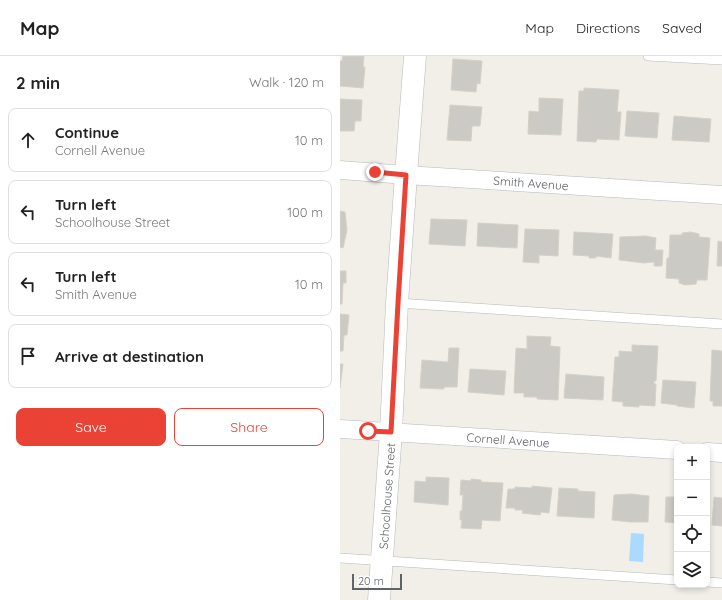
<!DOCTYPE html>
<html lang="en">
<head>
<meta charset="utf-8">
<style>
  body { margin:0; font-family:Quicksand,sans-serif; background:#f2f2f2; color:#222 }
  .controls { position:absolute; right:12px; bottom:12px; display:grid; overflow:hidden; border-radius:8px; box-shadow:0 2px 6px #0003 }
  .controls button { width:36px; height:36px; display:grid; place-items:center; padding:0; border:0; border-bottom:1px solid #e0e0e0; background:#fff; color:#222; font:20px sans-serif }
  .scale { position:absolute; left:12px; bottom:10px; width:50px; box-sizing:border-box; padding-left:4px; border:2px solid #5f6368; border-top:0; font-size:11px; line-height:14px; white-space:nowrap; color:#5f6368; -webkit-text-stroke:3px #fff; paint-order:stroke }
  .stop { position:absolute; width:12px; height:12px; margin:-9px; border:3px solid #ea4335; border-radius:50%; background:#fff }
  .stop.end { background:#ea4335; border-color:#fff; box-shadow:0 1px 4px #0008 }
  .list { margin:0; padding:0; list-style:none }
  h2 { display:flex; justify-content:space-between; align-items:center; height:52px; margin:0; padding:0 16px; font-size:17px }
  h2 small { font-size:13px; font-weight:400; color:#767676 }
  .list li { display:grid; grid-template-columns:26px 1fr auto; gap:12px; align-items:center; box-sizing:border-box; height:64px; margin:0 8px 8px; padding:0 8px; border:1px solid #e0e0e0; border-radius:8px }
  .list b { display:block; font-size:15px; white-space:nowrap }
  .list p { margin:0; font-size:13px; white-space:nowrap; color:#767676 }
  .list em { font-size:13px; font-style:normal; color:#767676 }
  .actions { display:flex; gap:8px; padding:12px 16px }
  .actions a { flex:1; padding:9px 0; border:1px solid #ea4335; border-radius:8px; text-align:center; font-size:14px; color:#ea4335 }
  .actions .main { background:#ea4335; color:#fff }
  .icon { flex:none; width:22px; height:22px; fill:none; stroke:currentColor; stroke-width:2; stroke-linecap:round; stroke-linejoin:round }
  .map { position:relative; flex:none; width:382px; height:544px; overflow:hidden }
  header { display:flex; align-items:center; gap:24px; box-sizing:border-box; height:56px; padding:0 20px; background:#fff; border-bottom:1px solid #e0e0e0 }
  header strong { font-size:19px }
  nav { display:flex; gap:22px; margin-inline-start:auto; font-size:14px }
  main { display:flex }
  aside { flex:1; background:#fff }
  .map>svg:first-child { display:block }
  .water { fill:#aadaff }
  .building { fill:#cccac5; stroke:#d6d1c6 }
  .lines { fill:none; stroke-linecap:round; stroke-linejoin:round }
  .service-casing { stroke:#b5b8bc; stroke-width:10 }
  .minor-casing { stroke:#b5b8bc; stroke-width:19 }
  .tertiary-casing { stroke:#b5b8bc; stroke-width:23 }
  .service { stroke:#fff; stroke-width:9 }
  .minor { stroke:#fff; stroke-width:18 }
  .tertiary { stroke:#fff; stroke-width:22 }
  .route { stroke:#ea4335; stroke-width:5 }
  .labels { text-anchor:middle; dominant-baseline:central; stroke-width:3; stroke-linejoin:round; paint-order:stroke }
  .street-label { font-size:12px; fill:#5f6368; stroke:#fff }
</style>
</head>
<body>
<header>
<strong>Map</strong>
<nav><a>Map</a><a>Directions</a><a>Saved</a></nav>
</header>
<main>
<aside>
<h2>2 min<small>Walk · 120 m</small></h2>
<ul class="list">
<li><svg class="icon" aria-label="ahead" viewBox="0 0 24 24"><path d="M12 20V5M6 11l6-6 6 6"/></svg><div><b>Continue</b><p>Cornell Avenue</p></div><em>10 m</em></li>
<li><svg class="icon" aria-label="left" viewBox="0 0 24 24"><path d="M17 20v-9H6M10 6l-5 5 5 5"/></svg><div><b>Turn left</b><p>Schoolhouse Street</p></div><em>100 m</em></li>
<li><svg class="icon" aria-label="left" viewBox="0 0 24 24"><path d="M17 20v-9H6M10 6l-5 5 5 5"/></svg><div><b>Turn left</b><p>Smith Avenue</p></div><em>10 m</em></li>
<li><svg class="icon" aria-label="arrive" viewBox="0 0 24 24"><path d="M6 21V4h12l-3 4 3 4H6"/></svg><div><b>Arrive at destination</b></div></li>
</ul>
<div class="actions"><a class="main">Save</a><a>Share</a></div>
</aside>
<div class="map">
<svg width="382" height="544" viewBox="0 0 382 544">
  <rect width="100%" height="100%" fill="#f1efe8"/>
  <!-- water -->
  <path class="water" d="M 291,477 L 304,478 L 303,506 L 289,505 Z"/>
  <!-- building -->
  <path class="building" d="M 3,0 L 24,0 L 23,11 L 25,11 L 23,32 L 0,30 L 0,5 L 2,5 Z
    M 113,3 L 142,5 L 140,28 L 137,27 L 136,36 L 111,34 Z
    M 244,32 L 279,34 L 277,56 L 281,56 L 279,84 L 257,83 L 256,86 L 237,85 L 239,35 L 244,35 Z
    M 199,42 L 223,43 L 221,79 L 188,78 L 189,55 L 199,56 Z
    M 0,43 L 22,44 L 21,65 L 15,65 L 14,75 L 0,75 Z
    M 110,49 L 142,51 L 140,70 L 132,70 L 131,85 L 107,84 Z
    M 287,55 L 319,57 L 317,82 L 285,80 Z
    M 334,60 L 371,63 L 369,86 L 332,84 Z
    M 0,155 L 5,156 L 7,174 L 3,192 L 0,191 Z
    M 91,163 L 127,164 L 125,190 L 89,188 Z
    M 138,167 L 178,169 L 177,192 L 137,190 Z
    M 185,173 L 219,174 L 218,200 L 199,199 L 199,207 L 183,206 Z
    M 234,176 L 273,178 L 271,202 L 256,200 L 256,202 L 249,202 L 249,200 L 233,199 Z
    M 351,176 L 359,178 L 359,181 L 370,182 L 367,224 L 357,224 L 356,228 L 345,229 L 339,227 L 339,223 L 326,222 L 327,202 L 329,202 L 330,179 L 342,179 L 342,177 Z
    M 306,180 L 316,182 L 315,194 L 323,194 L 322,210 L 314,210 L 314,206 L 304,207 L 279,204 L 280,181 Z
    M 378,185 L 382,186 L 382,210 L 377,210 Z
    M 0,215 L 6,215 L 6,227 L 3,227 L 2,248 L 0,248 Z
    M 0,258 L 9,259 L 7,279 L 4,279 L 3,295 L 0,295 Z
    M 187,280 L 211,281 L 210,290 L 220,291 L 218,344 L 197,343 L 197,341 L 184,341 L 184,337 L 174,337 L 176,292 L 187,293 Z
    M 292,289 L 318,290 L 316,325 L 314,325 L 314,328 L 316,328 L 315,350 L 299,349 L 299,351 L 283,350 L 283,346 L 272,345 L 275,301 L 279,301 L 279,295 L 292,296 Z
    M 109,292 L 119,292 L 117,331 L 104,331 L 104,333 L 80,332 L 82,304 L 108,306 Z
    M 372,294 L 382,295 L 382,350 L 373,350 L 373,345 L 370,345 Z
    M 0,308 L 3,308 L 0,332 Z
    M 130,313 L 166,315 L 164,339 L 128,336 Z
    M 226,318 L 264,321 L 263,344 L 224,342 Z
    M 323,324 L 356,326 L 354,352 L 337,350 L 337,349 L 321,347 Z
    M 86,421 L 109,422 L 108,449 L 74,446 L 75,425 L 86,426 Z
    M 131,423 L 141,424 L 141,426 L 163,427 L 160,465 L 142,464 L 141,473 L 121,472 L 122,464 L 120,464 L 120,455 L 122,455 L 123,439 L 120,439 L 121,424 L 131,425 Z
    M 192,430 L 212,432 L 209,457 L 201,456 L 200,459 L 182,457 L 183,454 L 175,454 L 175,452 L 166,452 L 168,433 L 175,433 L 175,431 L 192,432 Z
    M 219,432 L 238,433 L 238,435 L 255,436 L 254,462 L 217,460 Z
    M 291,438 L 309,440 L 308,466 L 290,466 L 272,464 L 274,439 Z
    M 326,441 L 337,441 L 337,467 L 325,466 Z
    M 374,441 L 382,442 L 382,470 L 372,469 Z"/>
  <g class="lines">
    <defs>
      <path id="service" d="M 308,0 L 382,4
        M 57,247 L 382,268
        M 0,502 L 337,524
        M 367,526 L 382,527"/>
      <path id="minor" d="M 0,114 L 66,119 L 382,139
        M 0,373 L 337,394
        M 367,396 L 382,397"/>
      <path id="tertiary" d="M 39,544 L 51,376 L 57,247 L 66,119 L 75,0"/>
    </defs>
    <!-- service casing -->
    <use href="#service" class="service-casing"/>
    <!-- minor casing -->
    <use href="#minor" class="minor-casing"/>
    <!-- tertiary casing -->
    <use href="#tertiary" class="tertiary-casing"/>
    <!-- service -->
    <use href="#service" class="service"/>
    <!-- minor -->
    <use href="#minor" class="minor"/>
    <!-- tertiary -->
    <use href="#tertiary" class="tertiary"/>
  </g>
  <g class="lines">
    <!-- route -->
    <path class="route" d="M 28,375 L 51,376 L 58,247 L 66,119 L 35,116"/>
  </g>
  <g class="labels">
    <!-- street labels -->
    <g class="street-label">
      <text transform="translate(191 127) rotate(4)">Smith Avenue</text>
      <text transform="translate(168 384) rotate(4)">Cornell Avenue</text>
      <text transform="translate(47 440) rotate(-86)">Schoolhouse Street</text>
    </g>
  </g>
</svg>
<div class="controls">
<button>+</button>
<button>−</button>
<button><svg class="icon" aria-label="locate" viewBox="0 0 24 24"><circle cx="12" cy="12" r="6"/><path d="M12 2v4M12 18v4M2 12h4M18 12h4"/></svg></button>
<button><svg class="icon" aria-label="layers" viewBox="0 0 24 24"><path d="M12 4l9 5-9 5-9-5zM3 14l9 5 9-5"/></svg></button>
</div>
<div class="scale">20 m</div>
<div class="stop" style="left:28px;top:375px"></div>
<div class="stop end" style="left:35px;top:116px"></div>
</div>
</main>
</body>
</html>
